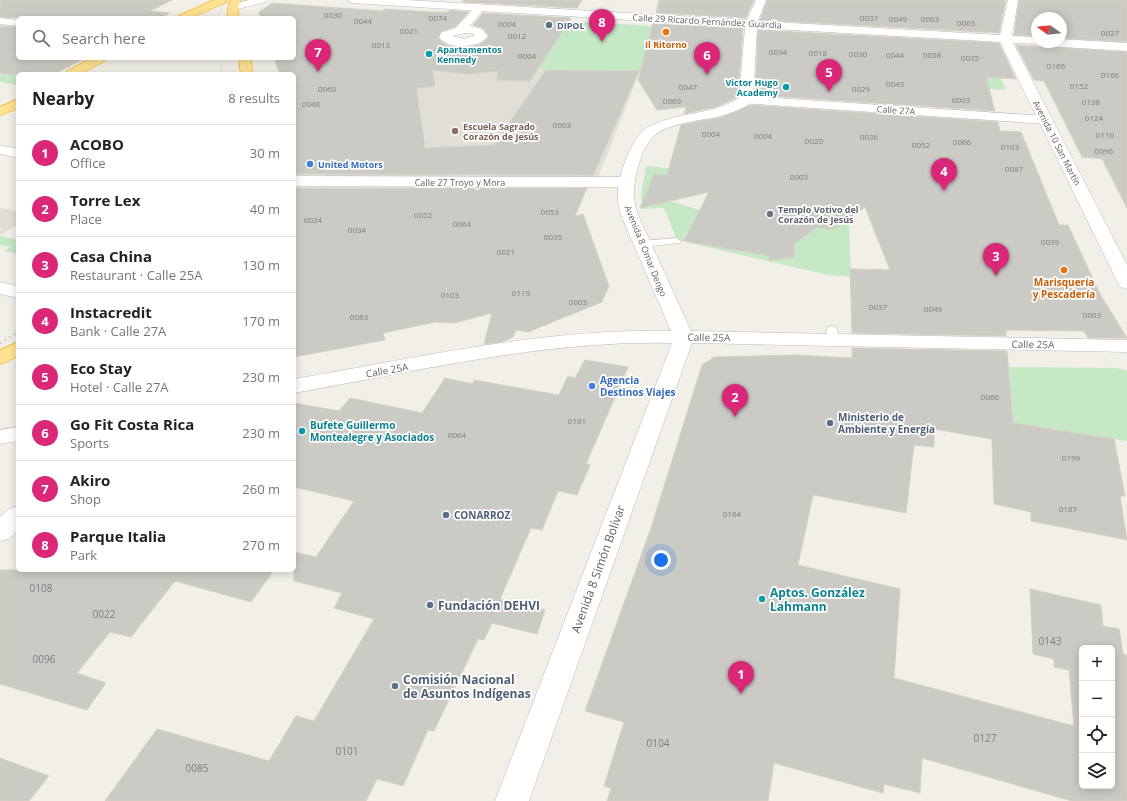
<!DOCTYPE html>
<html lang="en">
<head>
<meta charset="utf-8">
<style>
  body { margin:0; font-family:"Open Sans",sans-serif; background:#f2f2f2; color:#222 }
  .controls { position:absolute; right:12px; bottom:12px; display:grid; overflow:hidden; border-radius:6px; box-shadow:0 2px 10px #0003 }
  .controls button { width:36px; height:36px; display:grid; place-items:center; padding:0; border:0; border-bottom:1px solid #e0e0e0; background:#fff; color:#222; font:20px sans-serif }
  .compass { position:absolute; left:1031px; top:12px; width:36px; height:36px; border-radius:50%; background:#fff; box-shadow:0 2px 10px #0003; rotate:285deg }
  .you { position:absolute; left:661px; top:560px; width:14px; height:14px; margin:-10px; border:3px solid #fff; border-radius:50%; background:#1a73e8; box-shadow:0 0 0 6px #1a73e833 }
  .badge { display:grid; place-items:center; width:26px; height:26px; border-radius:50%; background:#db2777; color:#fff; font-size:13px; font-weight:700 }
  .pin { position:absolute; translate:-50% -33px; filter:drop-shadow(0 1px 2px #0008) }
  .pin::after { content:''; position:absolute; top:21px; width:14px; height:12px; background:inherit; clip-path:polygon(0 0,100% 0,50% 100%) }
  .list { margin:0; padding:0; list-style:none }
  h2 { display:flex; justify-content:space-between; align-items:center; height:52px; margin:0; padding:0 16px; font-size:17px }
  h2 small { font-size:13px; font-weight:400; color:#767676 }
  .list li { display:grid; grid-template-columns:26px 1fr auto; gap:12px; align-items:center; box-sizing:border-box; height:56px; padding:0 16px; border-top:1px solid #e0e0e0 }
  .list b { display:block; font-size:15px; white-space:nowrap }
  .list p { margin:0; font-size:13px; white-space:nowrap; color:#767676 }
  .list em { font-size:13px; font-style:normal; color:#767676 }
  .icon { flex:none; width:22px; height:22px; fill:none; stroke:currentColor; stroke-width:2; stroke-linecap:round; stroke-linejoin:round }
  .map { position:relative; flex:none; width:1127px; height:801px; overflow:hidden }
  .search { position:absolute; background:#fff; box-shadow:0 2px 10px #0003; left:16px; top:16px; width:280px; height:44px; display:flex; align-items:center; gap:10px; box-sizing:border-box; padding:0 14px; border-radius:6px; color:#767676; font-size:15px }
  .panel { position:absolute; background:#fff; box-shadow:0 2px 10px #0003; left:16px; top:72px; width:280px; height:500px; border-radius:6px }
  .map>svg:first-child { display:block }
  .education { fill:#e1ded6 }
  .green { fill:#c5e8c5 }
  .building { fill:#cccac5; stroke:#d6d1c6; fill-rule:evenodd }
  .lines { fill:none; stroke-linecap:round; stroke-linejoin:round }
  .lane-casing { stroke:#b5b8bc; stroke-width:1 }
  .street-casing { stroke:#b5b8bc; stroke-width:1 }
  .secondary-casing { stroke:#b6babf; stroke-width:1 }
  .highway-casing { stroke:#f9ab00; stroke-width:1 }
  .lane { fill:#fff; fill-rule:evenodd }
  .street { fill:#fff; fill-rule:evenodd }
  .secondary { fill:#fff; fill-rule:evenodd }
  .highway { fill:#fde293; fill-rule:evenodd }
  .rail-far1 { stroke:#b6b7b8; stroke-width:1.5; stroke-dasharray:0.5 2.5; stroke-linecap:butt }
  .rail { stroke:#b6b7b8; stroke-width:2.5; stroke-dasharray:1 4.5; stroke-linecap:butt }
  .service-dot { fill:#5c6f8a; stroke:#fff; stroke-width:1.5 }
  .food-dot { fill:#e8710a; stroke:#fff; stroke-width:1.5 }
  .culture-dot { fill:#0f9aa8; stroke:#fff; stroke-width:1.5 }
  .education-dot { fill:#8d6e63; stroke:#fff; stroke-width:1.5 }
  .shop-dot { fill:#3f7fe0; stroke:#fff; stroke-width:1.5 }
  .worship-dot { fill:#6b7280; stroke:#fff; stroke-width:1.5 }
  .labels { text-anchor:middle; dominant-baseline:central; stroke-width:3.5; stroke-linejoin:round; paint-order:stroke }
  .number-label { font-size:8px; fill:#7a7d7f }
  .far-street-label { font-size:9px; fill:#5f6368; stroke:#fff }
  .far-service-label { font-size:9px; font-weight:bold; fill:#4e5e75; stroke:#fff; text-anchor:start }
  .far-food-label { font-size:9px; font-weight:bold; fill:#c56008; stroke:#fff }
  .far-culture-label { font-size:9px; font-weight:bold; fill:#0d838f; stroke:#fff; text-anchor:start }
  .far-education-label { font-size:9px; font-weight:bold; fill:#785e54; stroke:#fff; text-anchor:start }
  .far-shop-label { font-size:9px; font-weight:bold; fill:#366cbe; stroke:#fff; text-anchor:start }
  .far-worship-label { font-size:9px; font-weight:bold; fill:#5b616d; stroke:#fff; text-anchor:start }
  .food-label { font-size:10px; font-weight:bold; fill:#c56008; stroke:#fff }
  .street-label { font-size:10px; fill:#5f6368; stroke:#fff }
  .shop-label { font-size:10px; font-weight:bold; fill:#366cbe; stroke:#fff; text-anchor:start }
  .service-label { font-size:10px; font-weight:bold; fill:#4e5e75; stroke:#fff; text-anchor:start }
  .culture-label { font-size:10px; font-weight:bold; fill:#0d838f; stroke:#fff; text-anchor:start }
  .near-number-label { font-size:10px; fill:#7a7d7f }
  .near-street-label { font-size:12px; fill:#5f6368; stroke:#fff }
  .near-culture-label { font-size:12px; font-weight:bold; fill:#0d838f; stroke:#fff; text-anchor:start }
  .near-service-label { font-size:12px; font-weight:bold; fill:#4e5e75; stroke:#fff; text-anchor:start }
</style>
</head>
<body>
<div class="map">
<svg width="1127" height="801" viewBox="0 0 1127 801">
  <rect width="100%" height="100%" fill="#f1efe8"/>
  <!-- education -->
  <path class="education" d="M 472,47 L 508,69 L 640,71 L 598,178 L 325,177 L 329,151 L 294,111 L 448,49 Z
    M 0,208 L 18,211 L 18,224 L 0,235 Z"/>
  <!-- green -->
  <path class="green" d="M 568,21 L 652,26 L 640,71 L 538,69 Z
    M 4,73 L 18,74 L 18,85 L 0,82 L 0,76 Z
    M 921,73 L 1001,78 L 1006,90 L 924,85 Z
    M 646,166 L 705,172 L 703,179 L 654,174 L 651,181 L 648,199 L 654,205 L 670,201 L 700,210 L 684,241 L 769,256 L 769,261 L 791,258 L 794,252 L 794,244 L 812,226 L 849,218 L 851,277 L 828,275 L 677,240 L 664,208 L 642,209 L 641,194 Z
    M 0,236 L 18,240 L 18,254 L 4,251 L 10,247 L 0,245 Z
    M 1009,367 L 1117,368 L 1127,371 L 1127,441 L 1013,423 Z"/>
  <!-- building -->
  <path class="building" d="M 0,0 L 172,0 L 150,11 L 170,13 L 160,18 L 18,18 L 0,17 Z
    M 464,0 L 582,0 L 577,8 L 462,2 Z
    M 659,0 L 754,0 L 746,18 L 656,13 Z
    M 767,0 L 1006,0 L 999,33 L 760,20 Z
    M 1019,0 L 1127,0 L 1127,42 L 1061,38 L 1061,18 L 1037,18 L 1037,36 L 1014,35 Z
    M 272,3 L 382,11 L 384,9 L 432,12 L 448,12 L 450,10 L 469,12 L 455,27 L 442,31 L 438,37 L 442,42 L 449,46 L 463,48 L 479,45 L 489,37 L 483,28 L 473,25 L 483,13 L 571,18 L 530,81 L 497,80 L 498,71 L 467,74 L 432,70 L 435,86 L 416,88 L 425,148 L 494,145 L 546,70 L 639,71 L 593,175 L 294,174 L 294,74 L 280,74 L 274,58 L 294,58 L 294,18 L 261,18 L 259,12 Z
    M 653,23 L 743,28 L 738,97 L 719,106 L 684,114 L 686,107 L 657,110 L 638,80 Z
    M 0,26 L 18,27 L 18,58 L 85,58 L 55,74 L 0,74 Z
    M 758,30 L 999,43 L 1016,79 L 986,77 L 995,111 L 755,95 Z
    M 1016,45 L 1127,52 L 1127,208 L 1102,159 L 1082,157 L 1044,81 L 1034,80 Z
    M 750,105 L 998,122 L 1000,131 L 1021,132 L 1059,225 L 1068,225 L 1100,294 L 1127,338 L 1088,338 L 1084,331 L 1006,330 L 1006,336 L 852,333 L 850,269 L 890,270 L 865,207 L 832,230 L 817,227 L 794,244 L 794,257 L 769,261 L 769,256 L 684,241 L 709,192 L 640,208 L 654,174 L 667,175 L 681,125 L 722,117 Z
    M 294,188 L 587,188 L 575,216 L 583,214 L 609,286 L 602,302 L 528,332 L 516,330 L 513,337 L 502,342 L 484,344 L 492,313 L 454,323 L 435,322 L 383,333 L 385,340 L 294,357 Z
    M 852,348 L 1007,351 L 1013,423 L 1114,439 L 1125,496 L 1120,496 L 1127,540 L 1031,521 L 1031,512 L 994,504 L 992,439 L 934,429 L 934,447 L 914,445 L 906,513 L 813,495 L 798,565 L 900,589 L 894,678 L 1074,726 L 1069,670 L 1054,667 L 1054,659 L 1033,654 L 1030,589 L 1101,605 L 1103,626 L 1119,629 L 1123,654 L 1127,655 L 1127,801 L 1072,801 L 922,758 L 920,793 L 884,784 L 883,793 L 774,763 L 768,801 L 607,801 L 611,788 L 604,786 L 624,722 L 585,711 L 650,531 L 702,365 L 714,357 L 796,355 L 852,358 ZM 1082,648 L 1112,648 L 1112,786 L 1082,786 Z
    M 585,360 L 628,367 L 586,464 L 590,465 L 577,495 L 558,491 L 542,530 L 531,528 L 500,599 L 545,610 L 537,634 L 492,623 L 484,640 L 478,639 L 434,731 L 428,730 L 403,786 L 377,779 L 366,801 L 105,801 L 157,729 L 269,761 L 296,716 L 314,721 L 374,619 L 334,608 L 342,593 L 294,581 L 294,552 L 316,557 L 354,501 L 294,487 L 294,403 L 339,411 L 350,398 L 422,413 L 445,378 L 473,384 L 474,380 L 559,395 L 568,376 L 575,378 Z
    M 0,570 L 274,570 L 251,602 L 175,581 L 131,637 L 110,632 L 77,673 L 106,683 L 87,710 L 0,684 Z
    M 0,758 L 49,776 L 29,801 L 0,801 Z"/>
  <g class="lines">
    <defs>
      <path id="lane" d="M 676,238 L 681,241 L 680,243 L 642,247 L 637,244 L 642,241 Z
        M 832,326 L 836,327 L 840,340 L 838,343 L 830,343 L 826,330 L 828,327 Z"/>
      <path id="street" d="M 480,5 L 485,8 L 470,26 L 482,29 L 488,36 C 479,49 448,50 439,37 L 442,32 L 456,28 L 476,6 ZM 466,33 L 472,33 L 475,35 L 464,39 L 452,36 Z
        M 0,18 L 18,20 L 18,26 L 0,24 Z
        M 746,96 L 1046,116 L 1051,117 L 1053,120 L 1051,123 L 1046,124 L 741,103 L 739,100 L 741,97 Z
        M 0,146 L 18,148 L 18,158 L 0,154 Z
        M 294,176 L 626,177 L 632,179 L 634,182 L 632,185 L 626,187 L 294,186 Z
        M 0,282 L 18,286 L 18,298 L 0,294 Z
        M 18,506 L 18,530 L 9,539 L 0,541 L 0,517 L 9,509 Z"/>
      <path id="secondary" d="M 249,0 L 267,0 L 266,2 L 233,10 L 228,7 L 229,5 Z
        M 347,0 L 406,0 L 747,20 L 756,0 L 766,0 L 758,21 L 1000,35 L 1008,0 L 1018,0 L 1012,36 L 1037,37 L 1037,42 L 1061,42 L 1061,39 L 1127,43 L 1127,51 L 1046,46 L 1041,44 L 1013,43 L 1127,265 L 1127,289 L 1120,287 L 1118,283 L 1000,42 L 757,28 L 753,100 L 751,103 C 740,110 729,114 717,117 C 698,121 667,123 653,137 C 645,145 641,157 638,167 C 633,185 632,198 638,215 L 691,331 L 1127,340 L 1127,352 L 692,343 L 529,801 L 495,801 L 672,343 C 545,340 418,371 294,393 L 294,379 C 418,358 544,328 671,331 L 621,215 C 615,196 618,180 625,162 C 629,151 635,138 644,130 C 647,127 653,125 657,123 C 684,112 714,114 739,98 L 745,27 L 352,3 Z
        M 18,427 L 18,441 L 0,444 L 0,430 Z"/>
      <path id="highway" d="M 214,0 L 228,0 L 227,2 L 191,18 L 176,18 L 178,16 Z
        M 231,0 L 241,0 L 238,7 L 239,18 L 227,18 L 228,7 Z
        M 92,58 L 107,58 L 105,61 L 81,74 L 66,74 L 67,71 Z
        M 239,58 L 251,58 L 253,74 L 241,74 Z
        M 18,99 L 18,108 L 0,116 L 0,107 Z
        M 18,342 L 18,356 L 7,362 L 0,364 L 0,350 Z"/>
    </defs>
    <!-- lane casing -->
    <use href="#lane" class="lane-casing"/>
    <!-- street casing -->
    <use href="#street" class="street-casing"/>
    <!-- secondary casing -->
    <use href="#secondary" class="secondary-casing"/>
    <!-- highway casing -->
    <use href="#highway" class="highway-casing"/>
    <!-- lane -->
    <use href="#lane" class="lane"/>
    <!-- street -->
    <use href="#street" class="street"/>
    <!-- secondary -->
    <use href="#secondary" class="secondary"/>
    <!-- highway -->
    <use href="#highway" class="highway"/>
    <!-- rail-far1 -->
    <path class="rail-far1" d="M 218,18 L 220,9 L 225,0
      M 221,58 L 222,74"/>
    <!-- rail -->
    <path class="rail" d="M 0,343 L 18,332"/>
  </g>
  <!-- markers -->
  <g class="service-dot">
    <circle cx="549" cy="25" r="4"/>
    <circle cx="830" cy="423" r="4"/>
    <circle cx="446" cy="515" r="4"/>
    <circle cx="430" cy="605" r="4"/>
    <circle cx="395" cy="686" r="4"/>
  </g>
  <g class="food-dot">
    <circle cx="666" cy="32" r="4"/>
    <circle cx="1064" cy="270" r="4"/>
  </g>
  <g class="culture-dot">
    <circle cx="429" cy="54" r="4"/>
    <circle cx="786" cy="87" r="4"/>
    <circle cx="302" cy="431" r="4"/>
    <circle cx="762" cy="599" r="4"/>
  </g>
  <circle class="education-dot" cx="455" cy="131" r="4"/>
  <g class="shop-dot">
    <circle cx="310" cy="164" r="4"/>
    <circle cx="592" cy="386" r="4"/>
  </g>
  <circle class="worship-dot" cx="770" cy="214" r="4"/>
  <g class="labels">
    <!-- number labels -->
    <g class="number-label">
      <text x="333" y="14">0030</text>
      <text x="438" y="17">0074</text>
      <text x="869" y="17">0037</text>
      <text x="898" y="18">0049</text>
      <text x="930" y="18">0063</text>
      <text x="363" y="20">0044</text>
      <text x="966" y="22">0003</text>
      <text x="507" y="23">0004</text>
      <text x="409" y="30">0021</text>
      <text x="1110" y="32">0027</text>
      <text x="517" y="35">0012</text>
      <text x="381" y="44">0013</text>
      <text x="778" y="51">0034</text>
      <text x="818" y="52">0018</text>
      <text x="858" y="53">0030</text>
      <text x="895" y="54">0044</text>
      <text x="932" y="54">0058</text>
      <text x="527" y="55">0004</text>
      <text x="970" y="57">0035</text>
      <text x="1056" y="65">0166</text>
      <text x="1110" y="74">0166</text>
      <text x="895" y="83">0043</text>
      <text x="1079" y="85">0152</text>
      <text x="688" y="86">0047</text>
      <text x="327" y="88">0060</text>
      <text x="861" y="88">0029</text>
      <text x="961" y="99">0003</text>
      <text x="672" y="100">0069</text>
      <text x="1091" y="101">0138</text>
      <text x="311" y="103">0048</text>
      <text x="1094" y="117">0124</text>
      <text x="562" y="124">0003</text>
      <text x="711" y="133">0004</text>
      <text x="1105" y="134">0110</text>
      <text x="763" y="135">0004</text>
      <text x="869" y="136">0036</text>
      <text x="814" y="140">0020</text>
      <text x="962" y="141">0066</text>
      <text x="921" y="144">0052</text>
      <text x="1010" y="146">0103</text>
      <text x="1104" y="150">0096</text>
      <text x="1014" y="168">0087</text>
      <text x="799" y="176">0003</text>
      <text x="550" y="211">0053</text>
      <text x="423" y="214">0052</text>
      <text x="313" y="219">0024</text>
      <text x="462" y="223">0064</text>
      <text x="357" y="229">0034</text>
      <text x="553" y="236">0035</text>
      <text x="1050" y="241">0039</text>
      <text x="506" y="251">0021</text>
      <text x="521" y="292">0119</text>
      <text x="450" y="294">0103</text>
      <text x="578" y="301">0003</text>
      <text x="878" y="306">0037</text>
      <text x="933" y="308">0049</text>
      <text x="1092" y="314">0003</text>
      <text x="359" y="316">0083</text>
      <text x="990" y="396">0066</text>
      <text x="577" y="420">0181</text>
      <text x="457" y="434">0064</text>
      <text x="1071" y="457">0199</text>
      <text x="1068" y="508">0187</text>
      <text x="732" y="513">0164</text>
    </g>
    <!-- far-street labels -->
    <g class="far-street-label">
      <text transform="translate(707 21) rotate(3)">Calle 29 Ricardo Fernández Guardia</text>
      <text transform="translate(896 110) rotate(4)">Calle 27A</text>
      <text transform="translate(1057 143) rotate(63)">Avenida 10 San Martín</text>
      <text x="460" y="182">Calle 27 Troyo y Mora</text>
      <text transform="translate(646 251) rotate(68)">Avenida 8 Omar Dengo</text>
    </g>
    <!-- far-service labels -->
    <g class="far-service-label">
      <text x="557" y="25">DIPOL</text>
    </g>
    <!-- far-food labels -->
    <g class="far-food-label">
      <text x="666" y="44">Il Ritorno</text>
    </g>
    <!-- far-culture labels -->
    <g class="far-culture-label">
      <text x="437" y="49">Apartamentos<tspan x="437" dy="10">Kennedy</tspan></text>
      <text x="778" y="82" text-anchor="end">Victor Hugo<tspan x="778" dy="10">Academy</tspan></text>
    </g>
    <!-- far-education labels -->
    <g class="far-education-label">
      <text x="463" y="126">Escuela Sagrado<tspan x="463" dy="10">Corazón de Jesús</tspan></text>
    </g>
    <!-- far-shop labels -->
    <g class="far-shop-label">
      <text x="318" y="164">United Motors</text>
    </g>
    <!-- far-worship labels -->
    <g class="far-worship-label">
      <text x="778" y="209">Templo Votivo del<tspan x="778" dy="10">Corazón de Jesús</tspan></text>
    </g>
    <!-- food labels -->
    <g class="food-label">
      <text x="1064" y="282">Marisquería<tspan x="1064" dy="12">y Pescadería</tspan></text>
    </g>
    <!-- street labels -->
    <g class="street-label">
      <text transform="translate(709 337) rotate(1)">Calle 25A</text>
      <text transform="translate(1033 344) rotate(1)">Calle 25A</text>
      <text transform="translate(387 370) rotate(-10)">Calle 25A</text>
    </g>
    <!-- shop labels -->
    <g class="shop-label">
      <text x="600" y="380">Agencia<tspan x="600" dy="12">Destinos Viajes</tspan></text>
    </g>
    <!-- service labels -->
    <g class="service-label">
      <text x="838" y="417">Ministerio de<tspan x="838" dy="12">Ambiente y Energía</tspan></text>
      <text x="454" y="515">CONARROZ</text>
    </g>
    <!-- culture labels -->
    <g class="culture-label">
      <text x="310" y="425">Bufete Guillermo<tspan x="310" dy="12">Montealegre y Asociados</tspan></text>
    </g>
    <!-- near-number labels -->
    <g class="near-number-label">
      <text x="41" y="588">0108</text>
      <text x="104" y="614">0022</text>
      <text x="1050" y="641">0143</text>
      <text x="44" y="659">0096</text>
      <text x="985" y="738">0127</text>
      <text x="658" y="743">0104</text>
      <text x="347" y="751">0101</text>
      <text x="197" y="768">0085</text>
    </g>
    <!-- near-street labels -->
    <g class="near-street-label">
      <text transform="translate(598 569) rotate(-70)">Avenida 8 Simón Bolívar</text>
    </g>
    <!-- near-culture labels -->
    <g class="near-culture-label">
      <text x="770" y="592">Aptos. González<tspan x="770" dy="14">Lahmann</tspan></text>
    </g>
    <!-- near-service labels -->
    <g class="near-service-label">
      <text x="438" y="605">Fundación DEHVI</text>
      <text x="403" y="679">Comisión Nacional<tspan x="403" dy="14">de Asuntos Indígenas</tspan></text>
    </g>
  </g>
</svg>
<div class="controls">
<button>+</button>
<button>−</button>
<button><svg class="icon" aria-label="locate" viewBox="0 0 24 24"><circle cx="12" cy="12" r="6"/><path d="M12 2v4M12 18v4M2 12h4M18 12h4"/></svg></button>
<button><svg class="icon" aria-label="layers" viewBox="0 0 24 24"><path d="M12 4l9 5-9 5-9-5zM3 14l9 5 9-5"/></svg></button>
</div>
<svg class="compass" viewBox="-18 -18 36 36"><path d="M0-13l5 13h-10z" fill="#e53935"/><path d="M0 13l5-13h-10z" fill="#767676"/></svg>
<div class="you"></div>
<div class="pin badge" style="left:741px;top:694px">1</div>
<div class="pin badge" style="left:735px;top:417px">2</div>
<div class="pin badge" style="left:996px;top:276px">3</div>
<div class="pin badge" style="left:944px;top:191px">4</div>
<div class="pin badge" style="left:829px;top:92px">5</div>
<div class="pin badge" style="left:707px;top:75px">6</div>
<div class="pin badge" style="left:318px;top:72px">7</div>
<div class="pin badge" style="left:602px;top:42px">8</div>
<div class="search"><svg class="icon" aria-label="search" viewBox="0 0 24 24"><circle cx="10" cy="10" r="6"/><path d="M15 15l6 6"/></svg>Search here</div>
<section class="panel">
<h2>Nearby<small>8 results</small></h2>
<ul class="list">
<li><span class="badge">1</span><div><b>ACOBO</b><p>Office</p></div><em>30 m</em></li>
<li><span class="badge">2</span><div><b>Torre Lex</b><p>Place</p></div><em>40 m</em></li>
<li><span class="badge">3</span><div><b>Casa China</b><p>Restaurant · Calle 25A</p></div><em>130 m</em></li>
<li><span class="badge">4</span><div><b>Instacredit</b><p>Bank · Calle 27A</p></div><em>170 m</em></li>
<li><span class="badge">5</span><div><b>Eco Stay</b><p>Hotel · Calle 27A</p></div><em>230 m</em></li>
<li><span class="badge">6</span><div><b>Go Fit Costa Rica</b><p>Sports</p></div><em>230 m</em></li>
<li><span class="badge">7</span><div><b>Akiro</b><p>Shop</p></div><em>260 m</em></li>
<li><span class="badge">8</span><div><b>Parque Italia</b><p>Park</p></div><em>270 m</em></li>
</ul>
</section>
</div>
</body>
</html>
